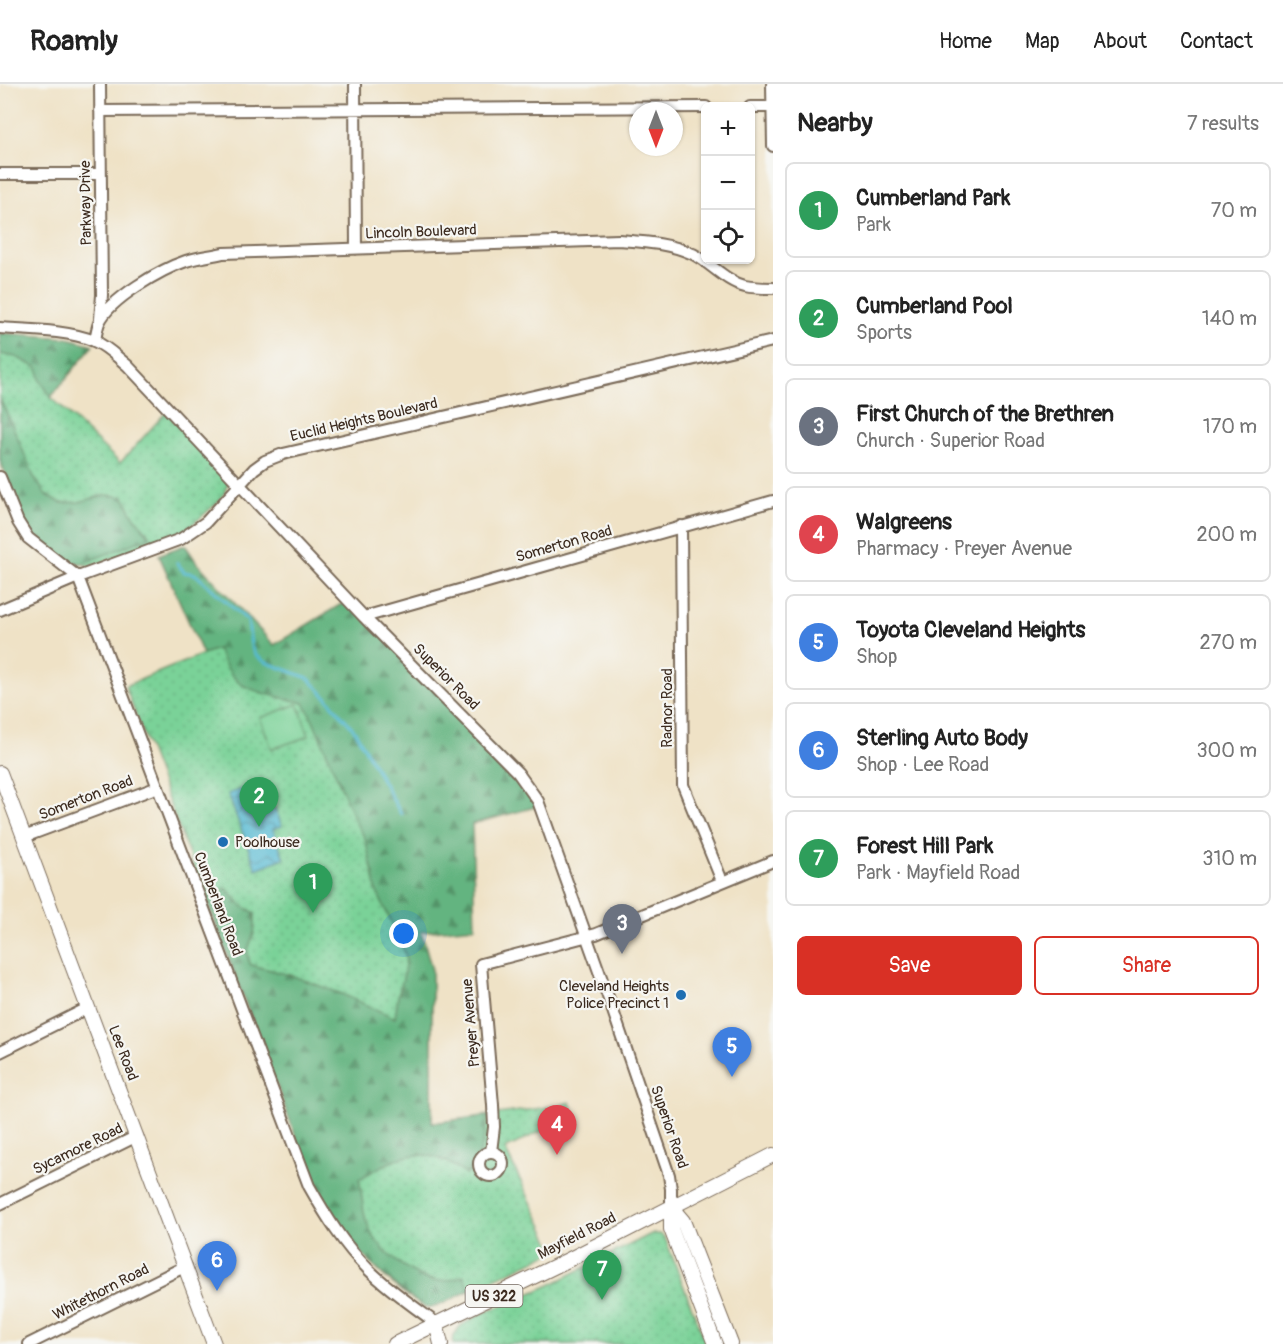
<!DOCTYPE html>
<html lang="en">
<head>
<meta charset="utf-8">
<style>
  body { margin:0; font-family:Pangolin,sans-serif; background:#f6f6f6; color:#222 }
  .controls { position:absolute; right:18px; top:18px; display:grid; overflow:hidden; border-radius:9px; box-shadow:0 2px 4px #0004 }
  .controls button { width:54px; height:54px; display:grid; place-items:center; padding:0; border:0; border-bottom:2px solid #e0e0e0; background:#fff; color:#222; font:30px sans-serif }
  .compass { position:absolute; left:629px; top:18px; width:54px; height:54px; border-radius:50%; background:#fff; box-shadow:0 2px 4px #0004; rotate:180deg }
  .you { position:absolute; left:404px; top:850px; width:21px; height:21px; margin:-15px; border:4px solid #fff; border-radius:50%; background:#1a73e8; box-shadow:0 0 0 9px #1a73e833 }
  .badge { display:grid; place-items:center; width:39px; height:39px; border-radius:50%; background:#d93025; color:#fff; font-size:20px; font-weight:700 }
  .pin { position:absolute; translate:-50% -50px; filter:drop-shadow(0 2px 3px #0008) }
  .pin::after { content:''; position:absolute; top:32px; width:21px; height:18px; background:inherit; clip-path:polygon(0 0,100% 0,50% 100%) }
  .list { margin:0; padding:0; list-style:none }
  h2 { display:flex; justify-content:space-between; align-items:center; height:78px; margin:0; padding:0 24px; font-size:26px }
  h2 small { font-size:20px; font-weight:400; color:#767676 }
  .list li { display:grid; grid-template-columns:39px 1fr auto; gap:18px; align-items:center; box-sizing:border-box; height:96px; margin:0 12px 12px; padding:0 12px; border:2px solid #e0e0e0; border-radius:9px }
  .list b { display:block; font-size:22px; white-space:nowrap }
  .list p { margin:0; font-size:20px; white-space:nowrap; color:#767676 }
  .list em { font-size:20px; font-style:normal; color:#767676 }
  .actions { display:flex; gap:12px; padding:18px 24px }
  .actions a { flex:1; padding:14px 0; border:2px solid #d93025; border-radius:9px; text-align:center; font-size:21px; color:#d93025 }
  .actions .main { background:#d93025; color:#fff }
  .icon { flex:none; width:33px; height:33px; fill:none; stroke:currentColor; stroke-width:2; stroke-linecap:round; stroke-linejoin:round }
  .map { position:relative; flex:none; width:773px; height:1260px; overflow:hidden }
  header { display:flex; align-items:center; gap:36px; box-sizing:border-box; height:84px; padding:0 30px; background:#fff; border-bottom:2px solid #e0e0e0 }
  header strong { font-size:28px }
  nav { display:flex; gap:33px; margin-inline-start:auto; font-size:21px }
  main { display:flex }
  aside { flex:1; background:#fff }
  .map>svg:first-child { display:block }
  .grass { fill:url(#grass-dots); stroke:#5a7e5b; stroke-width:1.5 }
  .forest { fill:url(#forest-firs); stroke:#4f6f4f; stroke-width:1.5 }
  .pitch { fill:#7ad298; stroke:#5a7e5b; stroke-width:1.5 }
  .water { fill:url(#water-waves); stroke:#487278; stroke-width:1.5 }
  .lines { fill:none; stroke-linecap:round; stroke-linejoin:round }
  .stream { stroke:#55bad3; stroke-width:3 }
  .minor-casing { stroke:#7a6a59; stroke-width:14 }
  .major-casing { stroke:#7a6a59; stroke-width:16 }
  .minor { stroke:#fff; stroke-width:10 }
  .major { stroke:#fff; stroke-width:14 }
  .poi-dot { fill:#1f6fb2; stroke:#f6f6f2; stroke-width:2 }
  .labels { text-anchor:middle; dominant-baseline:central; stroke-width:4.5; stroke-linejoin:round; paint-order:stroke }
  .shield { fill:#f6f6f2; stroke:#73675e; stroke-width:1.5 }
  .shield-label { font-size:14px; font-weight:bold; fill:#3b2a1e }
  .street-label { font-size:15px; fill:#3b2a1e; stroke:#f6f6f2 }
  .poi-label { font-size:15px; fill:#3b2a1e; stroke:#f6f6f2; text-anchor:start }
</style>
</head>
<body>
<header>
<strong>Roamly</strong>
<nav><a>Home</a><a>Map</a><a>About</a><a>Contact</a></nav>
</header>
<main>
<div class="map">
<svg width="773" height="1260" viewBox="0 0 773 1260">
  <defs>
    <pattern id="grass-dots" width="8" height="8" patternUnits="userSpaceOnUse" patternTransform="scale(1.5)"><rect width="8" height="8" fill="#7ad298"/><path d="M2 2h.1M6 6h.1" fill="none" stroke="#6ab483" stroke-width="1.8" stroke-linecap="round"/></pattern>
    <pattern id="forest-firs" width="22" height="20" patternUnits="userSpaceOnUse" patternTransform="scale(1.5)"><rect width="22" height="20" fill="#63b480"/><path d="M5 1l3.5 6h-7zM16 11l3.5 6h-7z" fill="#539368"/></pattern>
    <pattern id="water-waves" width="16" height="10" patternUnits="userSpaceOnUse" patternTransform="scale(1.5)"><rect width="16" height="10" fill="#55bad3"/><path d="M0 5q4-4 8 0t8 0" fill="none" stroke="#4897ab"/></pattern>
  </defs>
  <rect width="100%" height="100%" fill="#f6f6f2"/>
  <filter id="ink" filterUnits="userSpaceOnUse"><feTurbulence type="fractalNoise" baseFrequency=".0167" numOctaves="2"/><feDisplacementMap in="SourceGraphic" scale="12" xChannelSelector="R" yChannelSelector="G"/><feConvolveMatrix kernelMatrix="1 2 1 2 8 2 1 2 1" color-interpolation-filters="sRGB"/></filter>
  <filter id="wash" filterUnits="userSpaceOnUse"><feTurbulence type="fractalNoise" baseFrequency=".008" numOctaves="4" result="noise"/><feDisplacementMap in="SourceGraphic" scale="24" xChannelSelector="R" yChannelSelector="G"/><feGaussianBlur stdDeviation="1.35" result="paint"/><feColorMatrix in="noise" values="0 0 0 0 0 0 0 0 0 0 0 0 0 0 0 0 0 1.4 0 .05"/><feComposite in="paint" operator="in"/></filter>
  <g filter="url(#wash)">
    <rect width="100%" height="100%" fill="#efe2c6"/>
    <!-- grass -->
    <path class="grass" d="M 0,249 L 93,261 L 51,313 L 120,379 L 166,328 L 224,390 L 228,399 L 225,408 L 218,418 L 199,435 L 185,446 L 162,457 L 90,482 L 67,476 L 34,451 L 22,435 L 0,376 Z
      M 185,461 L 197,479 L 267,554 L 308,594 L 405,807 L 425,860 L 432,886 L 432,1039 L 556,1022 L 570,1018 L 574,1031 L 505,1065 L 555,1167 L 432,1224 C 416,1223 384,1192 371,1180 L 258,953 L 125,602 L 203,570 L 159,471 Z
      M 651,1150 L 660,1150 L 665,1154 L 706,1260 L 453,1260 L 454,1252 L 460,1242 L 479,1231 L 550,1201 Z"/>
    <!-- forest -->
    <path class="forest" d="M 0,249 L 68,254 L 93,261 L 51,313 L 40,296 L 38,284 L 16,273 L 0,270 Z
      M 0,315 L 11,338 L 34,393 L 46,411 L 61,419 L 79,418 L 105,411 L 124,413 L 132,429 L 150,453 L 81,480 L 67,476 L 52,467 L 34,451 L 22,435 L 0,376 Z
      M 185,461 L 197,479 L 274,561 L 348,516 L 518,689 L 539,722 L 472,740 L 475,843 L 421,848 L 432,886 L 432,1039 L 487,1032 C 485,1055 481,1072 467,1091 C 459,1086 451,1079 443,1076 C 410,1062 386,1080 359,1095 C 362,1108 362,1124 366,1136 C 374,1161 392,1177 415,1189 C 420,1192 426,1195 432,1196 C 443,1198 453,1196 464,1192 L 470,1206 C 461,1210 437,1225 428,1224 C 421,1223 414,1216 409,1212 C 368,1181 340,1148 315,1104 L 205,810 L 226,804 L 242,822 L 255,829 C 255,835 255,842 254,849 C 250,862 244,867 251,881 L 290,891 L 342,910 L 395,934 L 398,912 L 403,895 L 406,873 L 399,854 L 392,840 L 376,806 L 375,797 L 365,754 L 357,741 L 313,636 L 304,619 C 288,615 248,608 237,597 C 228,588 222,576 217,565 L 203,570 L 159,471 Z"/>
    <!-- pitch -->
    <path class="pitch" d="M 298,620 L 309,652 L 272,665 L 260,634 Z"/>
    <!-- water -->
    <path class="water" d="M 256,700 L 266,727 L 275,724 L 282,742 L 273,745 L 284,774 L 256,785 L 228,710 Z"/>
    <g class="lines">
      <!-- stream -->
      <path class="stream" d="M 177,479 L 184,488 L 195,490 L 248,537 L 251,562 L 255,571 L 265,578 L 308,594 L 320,606 L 355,647 L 401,730"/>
    </g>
  </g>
  <g filter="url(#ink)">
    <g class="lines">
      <defs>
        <path id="minor" d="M 355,0 L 356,165
          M 772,0 L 773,62
          M 750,23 L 771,23
          M 100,27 L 706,23
          M 0,90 L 100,90
          M 100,235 L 102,211 L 100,0
          M 0,244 C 28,246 68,246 94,257 C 107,262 118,274 128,282 L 364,533 L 518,689 L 538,717 L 611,921 L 669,1091 L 671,1105 L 671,1123
          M 95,257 C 96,251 97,244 99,239 C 109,215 162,185 186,177 C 198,173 211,172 223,169 L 619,156 C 645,158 669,159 693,170 C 711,179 725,197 745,202 C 754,204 764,204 773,204
          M 0,393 L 18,438 L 28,454 L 78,493 L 309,1102 C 326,1132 343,1160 368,1185 C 388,1205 413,1222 436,1239
          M 681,442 L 683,701 L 722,797
          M 0,526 L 78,493 L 181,455 L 206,438 L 254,385 L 265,377 L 283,370 L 773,257
          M 364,533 L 773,417
          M 24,753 L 158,703
          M 0,968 L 88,924
          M 491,1068 L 494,1043 L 493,1021 L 481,880 L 596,850 L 773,777
          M479 1080a12 12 0 1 1 24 0a12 12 0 1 1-24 0Z
          M 0,1120 L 137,1052
          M 29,1260 L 186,1182"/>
        <path id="major" d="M 0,689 L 214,1260
          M 671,1123 L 683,1137 L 731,1260
          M 671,1123 L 671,1145 L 715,1260
          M 436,1239 L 441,1260
          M 395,1260 L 570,1175 L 773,1071"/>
      </defs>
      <!-- minor casing -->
      <use href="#minor" class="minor-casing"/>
      <!-- major casing -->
      <use href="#major" class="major-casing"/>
      <!-- minor -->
      <use href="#minor" class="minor"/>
      <!-- major -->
      <use href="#major" class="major"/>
    </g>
  </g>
  <!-- markers -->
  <g class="poi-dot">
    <circle cx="223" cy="758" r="6"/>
    <circle cx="681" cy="911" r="6"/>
  </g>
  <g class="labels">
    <!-- shield labels -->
    <rect class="shield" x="465.5" y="1201" width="57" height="22" rx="4.5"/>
    <g class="shield-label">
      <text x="494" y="1212">US 322</text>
    </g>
    <!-- street labels -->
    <g class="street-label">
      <text transform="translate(86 119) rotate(-91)">Parkway Drive</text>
      <text transform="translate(421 148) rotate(-2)">Lincoln Boulevard</text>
      <text transform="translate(364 336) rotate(-13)">Euclid Heights Boulevard</text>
      <text transform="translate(564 460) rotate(-16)">Somerton Road</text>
      <text transform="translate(446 593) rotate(45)">Superior Road</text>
      <text transform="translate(667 624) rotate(-90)">Radnor Road</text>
      <text transform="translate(86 714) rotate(-21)">Somerton Road</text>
      <text transform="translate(218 820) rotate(69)">Cumberland Road</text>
      <text transform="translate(471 939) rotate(-95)">Preyer Avenue</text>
      <text transform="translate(123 969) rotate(69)">Lee Road</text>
      <text transform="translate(669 1043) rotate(71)">Superior Road</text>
      <text transform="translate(78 1065) rotate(-26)">Sycamore Road</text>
      <text transform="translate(577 1152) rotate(-27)">Mayfield Road</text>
      <text transform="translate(101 1208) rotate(-27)">Whitethorn Road</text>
    </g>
    <!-- poi labels -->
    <g class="poi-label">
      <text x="235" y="758">Poolhouse</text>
      <text x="669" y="902" text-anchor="end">Cleveland Heights<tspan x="669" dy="17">Police Precinct 1</tspan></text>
    </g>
  </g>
</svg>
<div class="controls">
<button>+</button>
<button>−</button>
<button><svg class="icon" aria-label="locate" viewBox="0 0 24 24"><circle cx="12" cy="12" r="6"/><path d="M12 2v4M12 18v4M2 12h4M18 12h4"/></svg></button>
</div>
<svg class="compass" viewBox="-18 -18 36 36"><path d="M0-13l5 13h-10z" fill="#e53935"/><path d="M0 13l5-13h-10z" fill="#767676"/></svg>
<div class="you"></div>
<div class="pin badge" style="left:313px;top:829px;background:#2e9e5b">1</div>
<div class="pin badge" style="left:259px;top:743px;background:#2e9e5b">2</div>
<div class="pin badge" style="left:622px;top:870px;background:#6b7280">3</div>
<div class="pin badge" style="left:557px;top:1071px;background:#e0444e">4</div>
<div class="pin badge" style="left:732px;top:993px;background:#3f7fe0">5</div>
<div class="pin badge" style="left:217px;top:1207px;background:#3f7fe0">6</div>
<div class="pin badge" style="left:602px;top:1216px;background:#2e9e5b">7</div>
</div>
<aside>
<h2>Nearby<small>7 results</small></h2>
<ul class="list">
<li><span class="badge" style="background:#2e9e5b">1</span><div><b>Cumberland Park</b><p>Park</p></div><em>70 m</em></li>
<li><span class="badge" style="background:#2e9e5b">2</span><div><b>Cumberland Pool</b><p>Sports</p></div><em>140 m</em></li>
<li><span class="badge" style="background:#6b7280">3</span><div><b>First Church of the Brethren</b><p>Church · Superior Road</p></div><em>170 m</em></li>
<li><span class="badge" style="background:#e0444e">4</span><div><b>Walgreens</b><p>Pharmacy · Preyer Avenue</p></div><em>200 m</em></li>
<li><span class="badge" style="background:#3f7fe0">5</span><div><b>Toyota Cleveland Heights</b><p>Shop</p></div><em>270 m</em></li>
<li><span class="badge" style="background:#3f7fe0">6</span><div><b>Sterling Auto Body</b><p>Shop · Lee Road</p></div><em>300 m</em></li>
<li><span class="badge" style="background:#2e9e5b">7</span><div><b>Forest Hill Park</b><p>Park · Mayfield Road</p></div><em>310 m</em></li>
</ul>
<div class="actions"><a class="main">Save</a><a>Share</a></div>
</aside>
</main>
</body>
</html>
